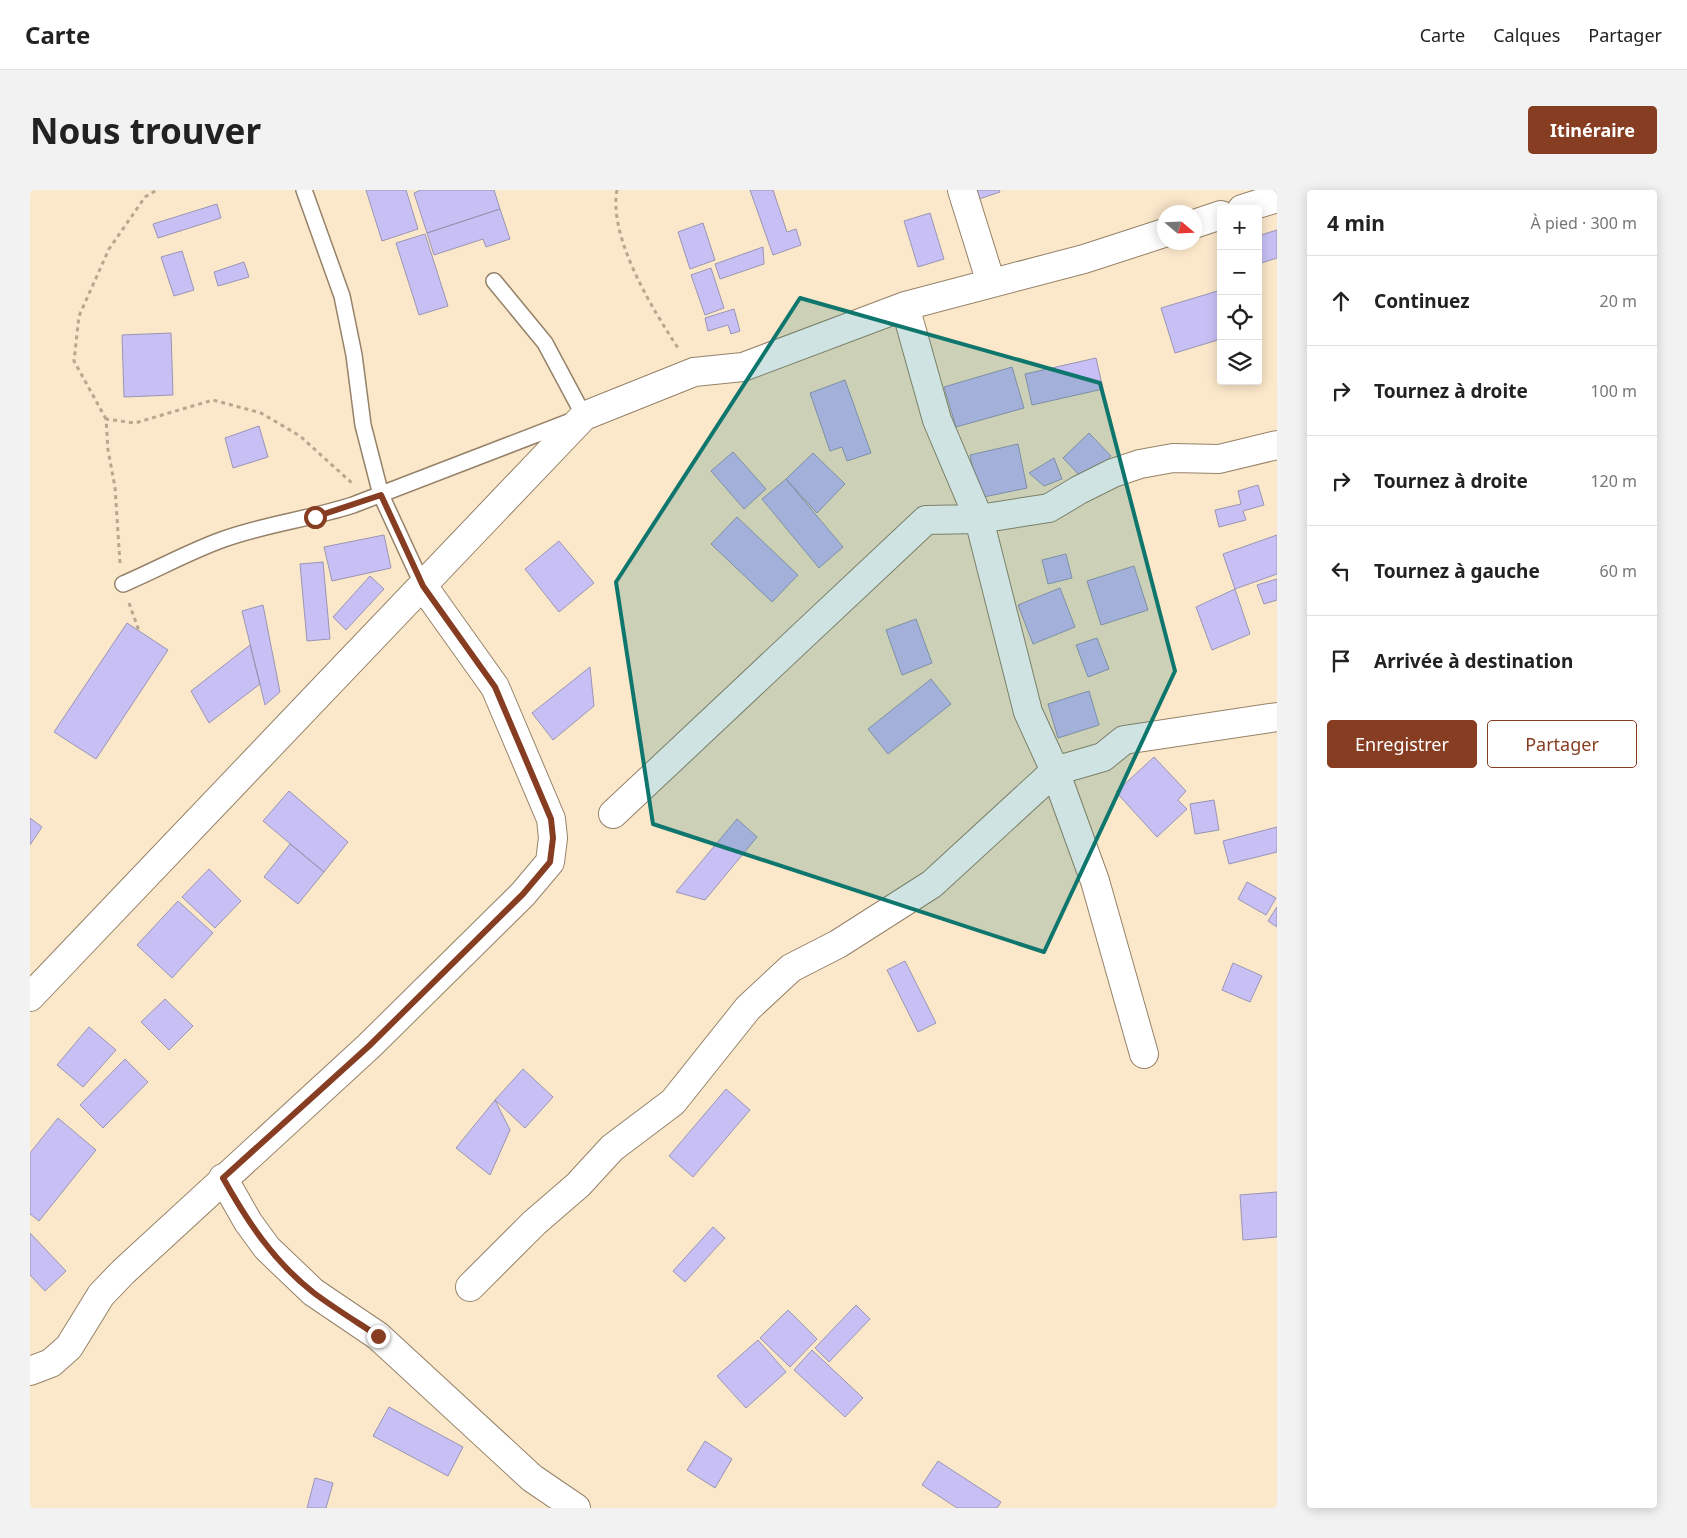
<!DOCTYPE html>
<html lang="fr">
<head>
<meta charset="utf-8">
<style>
  body { margin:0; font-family:"Noto Sans",sans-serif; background:#f2f2f2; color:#222 }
  .controls { position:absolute; right:15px; top:15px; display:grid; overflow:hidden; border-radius:5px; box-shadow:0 2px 12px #0003 }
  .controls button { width:45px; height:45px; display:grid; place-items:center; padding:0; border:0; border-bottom:1px solid #e0e0e0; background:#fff; color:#222; font:25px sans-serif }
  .compass { position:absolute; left:1127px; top:15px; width:45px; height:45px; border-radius:50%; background:#fff; box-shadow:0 2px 12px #0003; rotate:109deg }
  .stop { position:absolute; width:15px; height:15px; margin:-11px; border:4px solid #863d21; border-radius:50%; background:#fff }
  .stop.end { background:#863d21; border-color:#fff; box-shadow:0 1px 5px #0008 }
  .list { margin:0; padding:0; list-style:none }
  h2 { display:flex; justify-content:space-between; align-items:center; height:65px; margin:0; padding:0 20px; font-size:21px }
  h2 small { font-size:16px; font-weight:400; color:#767676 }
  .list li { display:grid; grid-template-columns:32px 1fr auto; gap:15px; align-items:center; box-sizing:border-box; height:90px; padding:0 20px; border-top:1px solid #e0e0e0 }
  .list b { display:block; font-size:19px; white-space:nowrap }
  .list em { font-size:16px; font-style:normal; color:#767676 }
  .actions { display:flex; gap:10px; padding:15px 20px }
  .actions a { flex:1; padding:11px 0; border:1px solid #863d21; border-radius:5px; text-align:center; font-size:18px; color:#863d21 }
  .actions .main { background:#863d21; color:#fff }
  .icon { flex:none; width:28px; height:28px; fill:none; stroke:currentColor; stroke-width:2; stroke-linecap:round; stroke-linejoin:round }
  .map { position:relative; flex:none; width:1247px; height:1318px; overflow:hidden; border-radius:5px }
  header { display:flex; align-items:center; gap:30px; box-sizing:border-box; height:70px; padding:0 25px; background:#fff; border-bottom:1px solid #e0e0e0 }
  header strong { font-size:24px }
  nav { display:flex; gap:28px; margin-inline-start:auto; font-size:18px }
  .intro { display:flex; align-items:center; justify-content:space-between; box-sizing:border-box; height:120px; padding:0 30px }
  h1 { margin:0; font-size:35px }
  .button { padding:12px 22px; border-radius:5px; background:#863d21; color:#fff; font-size:18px; font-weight:700 }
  main { display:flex; gap:30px; padding:0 30px }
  aside { flex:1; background:#fff; border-radius:5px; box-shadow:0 2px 12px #0003 }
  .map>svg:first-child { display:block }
  .building { fill:#c8c0f5; stroke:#9995b3 }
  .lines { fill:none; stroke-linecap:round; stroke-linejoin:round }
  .lane-casing { stroke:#958268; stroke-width:18 }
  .street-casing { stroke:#958268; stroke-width:30 }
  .path { stroke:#b7a790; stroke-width:3; stroke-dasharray:4 4; stroke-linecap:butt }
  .lane { stroke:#fff; stroke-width:15 }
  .street { stroke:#fff; stroke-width:28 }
  .route { stroke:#863d21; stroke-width:6 }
  .marked { fill:#0f766e; fill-opacity:0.2; stroke:#0f766e; stroke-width:4; stroke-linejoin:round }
</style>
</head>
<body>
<header>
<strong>Carte</strong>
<nav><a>Carte</a><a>Calques</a><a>Partager</a></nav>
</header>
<div class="intro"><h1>Nous trouver</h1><a class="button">Itinéraire</a></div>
<main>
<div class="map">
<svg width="1247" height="1318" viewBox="0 0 1247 1318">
  <rect width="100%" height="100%" fill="#fbe7ca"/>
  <!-- building -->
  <path class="building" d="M 336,0 L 376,0 L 388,39 L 352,51 Z
    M 391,0 L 464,0 L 470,19 L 397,43 L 384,3 Z
    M 720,0 L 743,0 L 757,42 L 766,39 L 771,55 L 743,65 Z
    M 946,0 L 969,0 L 970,2 L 949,9 Z
    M 187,14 L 191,28 L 128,48 L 123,34 Z
    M 470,19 L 480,49 L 456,57 L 453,49 L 404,65 L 397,43 Z
    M 900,23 L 914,69 L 888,77 L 874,31 Z
    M 673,33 L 685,70 L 660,79 L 648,42 Z
    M 1247,40 L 1247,68 L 1228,74 L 1228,46 Z
    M 395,44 L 418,116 L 389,125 L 366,53 Z
    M 733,57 L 734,74 L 690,89 L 685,74 Z
    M 152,61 L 164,100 L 144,106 L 131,67 Z
    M 214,72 L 219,87 L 188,96 L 184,82 Z
    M 681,78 L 694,118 L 675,125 L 661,85 Z
    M 1191,100 L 1191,149 L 1145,163 L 1131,118 Z
    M 704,119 L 710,141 L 701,144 L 698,135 L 678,141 L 675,128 Z
    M 141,143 L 143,205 L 94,207 L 92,145 Z
    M 1066,168 L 1073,199 L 1002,215 L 995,184 Z
    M 982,177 L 994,218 L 926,237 L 914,197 Z
    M 815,190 L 841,263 L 817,271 L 812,257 L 800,261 L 780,203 Z
    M 229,236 L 238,267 L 203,278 L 195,248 Z
    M 1059,243 L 1081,266 L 1055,291 L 1033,268 Z
    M 988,254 L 997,298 L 949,308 L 940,265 Z
    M 703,262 L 736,299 L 714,319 L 681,281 Z
    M 783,263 L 815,294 L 787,323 L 756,289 Z
    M 1024,268 L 1032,289 L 1014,296 L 999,283 Z
    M 756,289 L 813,357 L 789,378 L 732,309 Z
    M 1228,295 L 1234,315 L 1213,321 L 1216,330 L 1189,337 L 1185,320 L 1211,314 L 1208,301 Z
    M 707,327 L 768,385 L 742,412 L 681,354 Z
    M 354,345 L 361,378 L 302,391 L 294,357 Z
    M 1247,345 L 1247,384 L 1205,399 L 1193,364 Z
    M 529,351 L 564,393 L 529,422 L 495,379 Z
    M 1036,364 L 1042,388 L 1018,394 L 1012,370 Z
    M 293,372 L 300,449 L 277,451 L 270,374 Z
    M 1104,376 L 1118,420 L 1071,435 L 1057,391 Z
    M 340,386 L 354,399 L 316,440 L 303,427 Z
    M 1247,389 L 1247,410 L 1234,414 L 1227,395 Z
    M 1030,398 L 1045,437 L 1003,454 L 988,415 Z
    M 1205,399 L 1220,444 L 1182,460 L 1166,417 Z
    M 233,415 L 250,502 L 235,515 L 212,421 Z
    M 886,429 L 902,473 L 872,485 L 856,440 Z
    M 97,433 L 138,460 L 66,569 L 24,542 Z
    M 1067,448 L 1079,479 L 1058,487 L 1046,455 Z
    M 220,455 L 230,494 L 179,533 L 161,501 Z
    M 560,477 L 564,516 L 523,550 L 502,523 Z
    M 901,489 L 921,514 L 858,564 L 838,539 Z
    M 1059,501 L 1069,535 L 1028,548 L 1018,514 Z
    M 1124,567 L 1156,601 L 1148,610 L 1157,619 L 1127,647 L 1086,602 Z
    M 259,601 L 318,652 L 294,682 L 233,631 Z
    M 1184,610 L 1189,640 L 1165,644 L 1160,614 Z
    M 0,628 L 12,637 L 0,655 Z
    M 707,629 L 727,647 L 675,710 L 646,702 Z
    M 1247,637 L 1247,662 L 1199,674 L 1193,651 Z
    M 260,654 L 294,682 L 268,714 L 234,687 Z
    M 179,679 L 211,711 L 185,738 L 152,707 Z
    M 1217,692 L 1246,708 L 1236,725 L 1208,709 Z
    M 148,711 L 183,743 L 142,788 L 107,755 Z
    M 1247,717 L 1247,737 L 1238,731 Z
    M 875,771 L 906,833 L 888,842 L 857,780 Z
    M 1203,773 L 1232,786 L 1220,812 L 1192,800 Z
    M 135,809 L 163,836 L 139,860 L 111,832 Z
    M 59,837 L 86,860 L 53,897 L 27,875 Z
    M 95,869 L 118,892 L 73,938 L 50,915 Z
    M 493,879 L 523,907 L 495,938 L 465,910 Z
    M 696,899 L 720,920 L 663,987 L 639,966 Z
    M 465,910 L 480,940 L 460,985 L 426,958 Z
    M 28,928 L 66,960 L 9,1031 L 0,1024 L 0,963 Z
    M 1247,1002 L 1247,1047 L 1213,1050 L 1210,1005 Z
    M 683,1037 L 695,1048 L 655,1092 L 643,1081 Z
    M 0,1043 L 36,1081 L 15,1101 L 0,1085 Z
    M 826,1115 L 840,1129 L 799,1172 L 785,1158 Z
    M 758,1120 L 787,1149 L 760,1177 L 730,1148 Z
    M 728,1150 L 756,1182 L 716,1218 L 687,1186 Z
    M 782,1160 L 833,1208 L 815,1227 L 764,1180 Z
    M 359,1217 L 433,1257 L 418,1286 L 343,1246 Z
    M 675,1251 L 702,1269 L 685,1298 L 657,1280 Z
    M 908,1271 L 971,1312 L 967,1318 L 927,1318 L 892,1295 Z
    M 285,1288 L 303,1293 L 296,1318 L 277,1318 Z"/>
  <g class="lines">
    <defs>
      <path id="lane" d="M 274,0 L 312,106 L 324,165 L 333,235 L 351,305 L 393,396
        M 93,394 C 126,380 160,361 194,349 C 236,334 280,329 323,315 L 554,226 L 515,153 L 464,91"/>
      <path id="street" d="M 932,0 L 961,93
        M 1212,19 L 1247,8
        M 1164,34 L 1191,25
        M 875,116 L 907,230 L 949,329 L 1019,318 L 1049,300 L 1083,283 L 1110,274 L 1143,268 L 1189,269 L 1247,255
        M 583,624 L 896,330 L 949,329 L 998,522 L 1025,581 L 1065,691 L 1114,864
        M 0,807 L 554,226 L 664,182 L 713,177 L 875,116 L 1054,69 L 1134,43
        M 193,988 L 218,1032 L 237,1058 L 283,1102 L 348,1146 L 502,1288 L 546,1318
        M 440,1097 L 504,1033 L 548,995 L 582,958 L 643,912 L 718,818 L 761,778 L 808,754 L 902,694 L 1025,581 L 1073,567 L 1094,550 L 1247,527
        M 0,1181 L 21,1173 L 39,1157 L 71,1105 L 93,1082 L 339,856 L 493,704 L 520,672 L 523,648 L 521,629 L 465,497 L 393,396"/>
    </defs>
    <!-- lane casing -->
    <use href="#lane" class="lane-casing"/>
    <!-- street casing -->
    <use href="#street" class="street-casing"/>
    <!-- path -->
    <path class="path" d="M 587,0 C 578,47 623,120 648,158
      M 76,229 L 44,171 L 49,126 L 79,59 L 115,7 L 127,0
      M 90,373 L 85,297 L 78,260 L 76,229 L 105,233 L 183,210 L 231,223 L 270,246 L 323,294
      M 99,413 L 109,441"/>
    <!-- lane -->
    <use href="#lane" class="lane"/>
    <!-- street -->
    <use href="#street" class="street"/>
  </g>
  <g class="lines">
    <!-- route -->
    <path class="route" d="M 285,327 L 351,305 L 393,396 L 465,497 L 521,629 L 523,648 L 520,672 L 493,704 L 339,856 L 193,988 C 217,1031 244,1072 284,1103 C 304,1118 327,1132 348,1146"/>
  </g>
  <!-- marked area -->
  <path class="marked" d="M 770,108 L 1070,193 L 1145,481 L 1014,762 L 623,634 L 586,392 Z"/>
</svg>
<div class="controls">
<button>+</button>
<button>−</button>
<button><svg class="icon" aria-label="locate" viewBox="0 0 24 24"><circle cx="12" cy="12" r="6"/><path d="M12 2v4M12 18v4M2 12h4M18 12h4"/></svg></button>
<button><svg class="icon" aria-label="layers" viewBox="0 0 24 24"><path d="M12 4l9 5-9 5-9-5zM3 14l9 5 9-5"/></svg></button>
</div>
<svg class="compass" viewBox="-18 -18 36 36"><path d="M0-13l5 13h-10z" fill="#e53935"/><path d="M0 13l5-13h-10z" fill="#767676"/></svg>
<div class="stop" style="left:285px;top:327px"></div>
<div class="stop end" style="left:348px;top:1146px"></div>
</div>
<aside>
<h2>4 min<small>À pied · 300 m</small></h2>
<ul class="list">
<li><svg class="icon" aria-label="ahead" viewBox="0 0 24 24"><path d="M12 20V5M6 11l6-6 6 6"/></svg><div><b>Continuez</b></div><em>20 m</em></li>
<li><svg class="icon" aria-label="right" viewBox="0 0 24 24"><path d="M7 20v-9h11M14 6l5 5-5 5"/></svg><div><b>Tournez à droite</b></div><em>100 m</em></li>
<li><svg class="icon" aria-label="right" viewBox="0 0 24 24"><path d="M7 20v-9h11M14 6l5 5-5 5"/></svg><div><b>Tournez à droite</b></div><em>120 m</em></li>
<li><svg class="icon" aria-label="left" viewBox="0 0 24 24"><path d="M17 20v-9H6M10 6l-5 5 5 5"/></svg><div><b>Tournez à gauche</b></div><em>60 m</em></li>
<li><svg class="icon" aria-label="arrive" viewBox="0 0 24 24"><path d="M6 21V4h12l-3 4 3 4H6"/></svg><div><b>Arrivée à destination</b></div></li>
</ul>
<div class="actions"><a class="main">Enregistrer</a><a>Partager</a></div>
</aside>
</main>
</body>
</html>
